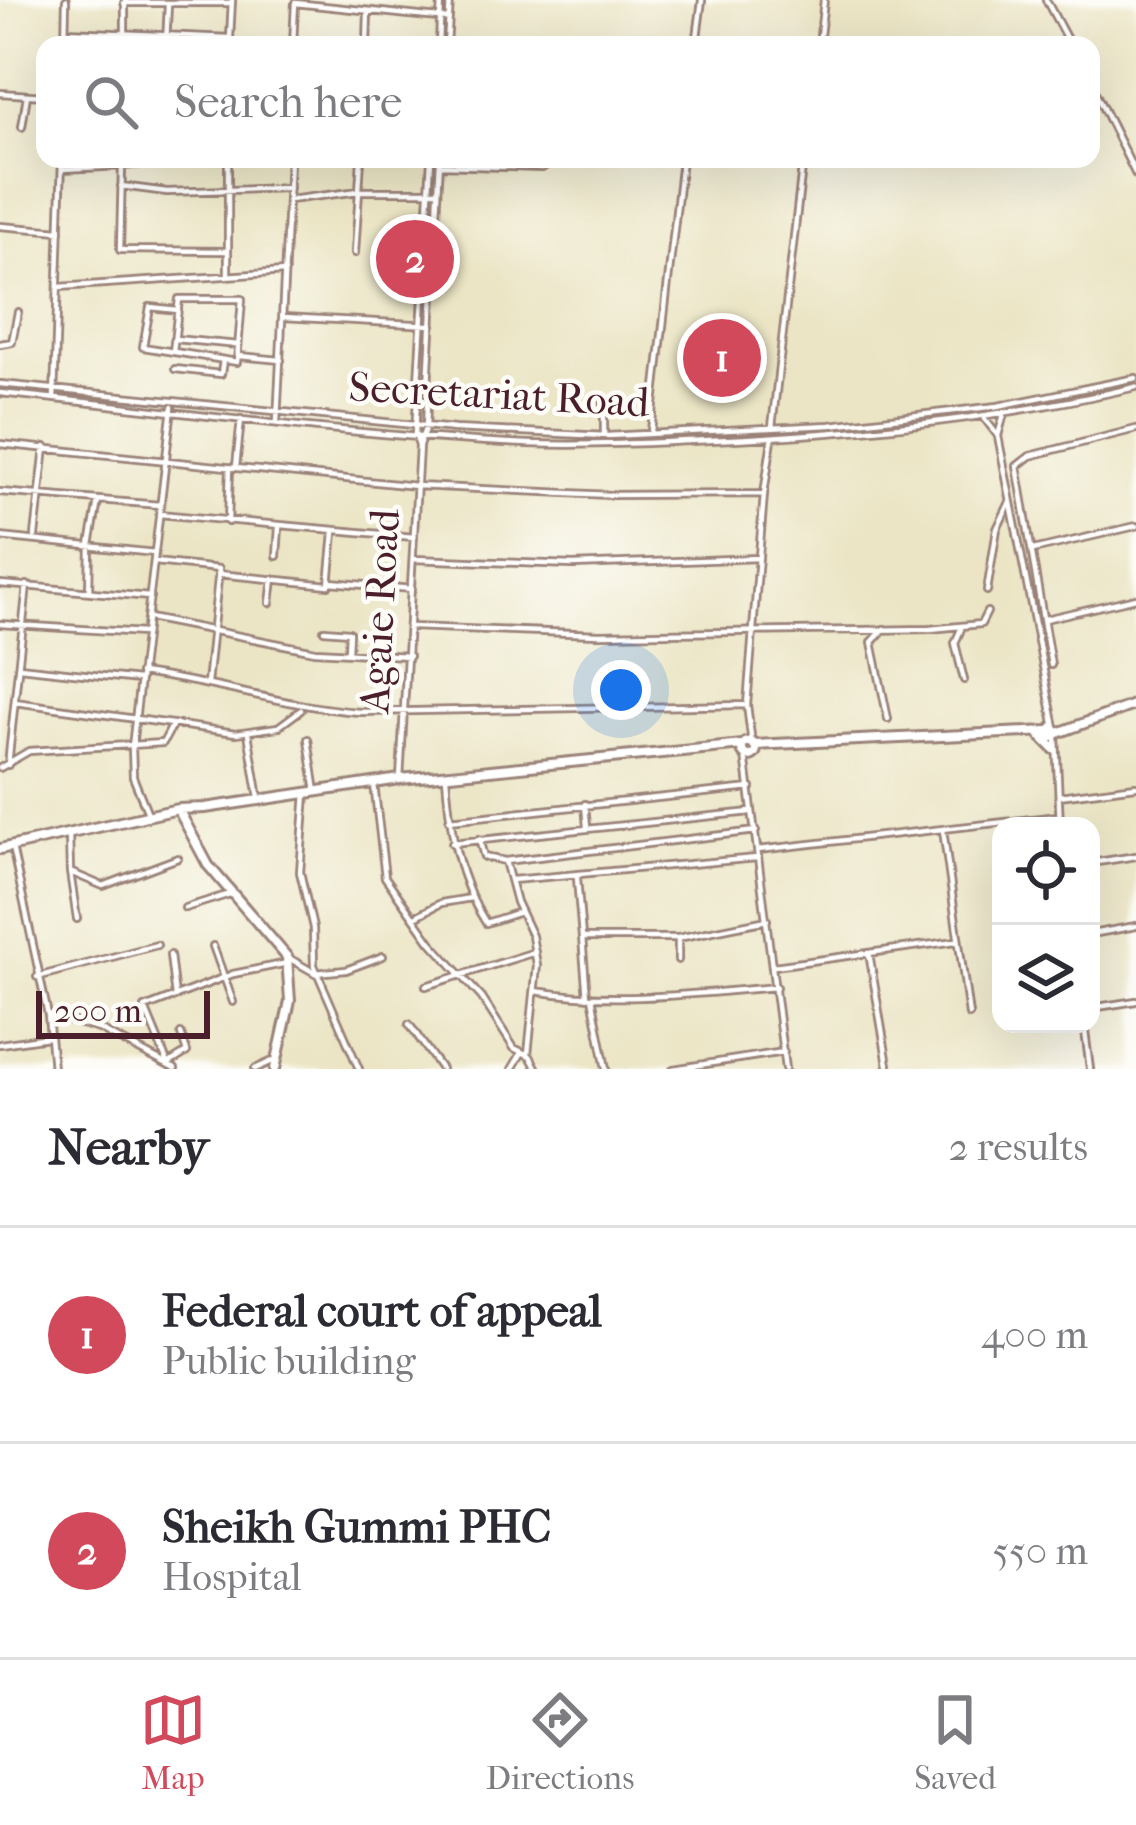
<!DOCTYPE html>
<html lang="en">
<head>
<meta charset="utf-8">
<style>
  body { margin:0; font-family:"IM FELL French Canon",serif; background:#f2f2f3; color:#2b2b33 }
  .controls { position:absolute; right:36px; bottom:36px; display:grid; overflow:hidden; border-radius:24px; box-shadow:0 12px 48px #0002 }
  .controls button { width:108px; height:108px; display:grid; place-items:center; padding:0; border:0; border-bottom:3px solid #e1e1e2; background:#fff; color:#2b2b33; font:60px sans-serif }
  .scale { position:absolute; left:36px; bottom:30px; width:174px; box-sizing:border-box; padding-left:12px; border:6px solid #4a1f2b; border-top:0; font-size:33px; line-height:42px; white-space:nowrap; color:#4a1f2b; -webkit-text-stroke:9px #fdfcf7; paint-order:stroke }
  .you { position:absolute; left:621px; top:690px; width:42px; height:42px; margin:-30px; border:9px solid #fff; border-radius:50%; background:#1a73e8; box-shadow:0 0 0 18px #1a73e833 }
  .badge { display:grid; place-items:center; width:78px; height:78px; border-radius:50%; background:#d1495b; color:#fff; font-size:39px; font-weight:700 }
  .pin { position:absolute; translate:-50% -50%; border:6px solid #fff; box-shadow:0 3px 12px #0006 }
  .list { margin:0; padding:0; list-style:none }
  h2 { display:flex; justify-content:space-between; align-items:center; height:156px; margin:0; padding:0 48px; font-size:51px }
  h2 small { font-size:39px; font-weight:400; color:#7c7c81 }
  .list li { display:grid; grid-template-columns:78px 1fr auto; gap:36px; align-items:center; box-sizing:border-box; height:216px; padding:0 48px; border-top:3px solid #e1e1e2 }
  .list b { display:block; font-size:45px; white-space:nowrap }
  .list p { margin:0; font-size:39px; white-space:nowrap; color:#7c7c81 }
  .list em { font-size:39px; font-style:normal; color:#7c7c81 }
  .icon { flex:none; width:66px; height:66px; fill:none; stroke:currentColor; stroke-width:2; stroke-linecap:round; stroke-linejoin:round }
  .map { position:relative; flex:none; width:1136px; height:1069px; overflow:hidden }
  .search { position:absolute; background:#fff; box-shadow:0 12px 48px #0002; left:36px; right:36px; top:36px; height:132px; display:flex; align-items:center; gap:30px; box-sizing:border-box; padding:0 42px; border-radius:24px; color:#7c7c81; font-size:45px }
  .sheet { height:588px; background:#fff }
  nav { display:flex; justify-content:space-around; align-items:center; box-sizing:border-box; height:168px; border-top:3px solid #e1e1e2; background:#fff; font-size:33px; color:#7c7c81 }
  nav a { display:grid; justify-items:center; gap:6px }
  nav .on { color:#d1495b }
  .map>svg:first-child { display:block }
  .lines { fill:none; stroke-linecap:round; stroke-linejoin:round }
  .street-casing { stroke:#9a8278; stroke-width:10 }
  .secondary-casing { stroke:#9a8278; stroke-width:14 }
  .street { stroke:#fff; stroke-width:4.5 }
  .secondary { stroke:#fff; stroke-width:8 }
  .labels { text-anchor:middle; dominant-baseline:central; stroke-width:9; stroke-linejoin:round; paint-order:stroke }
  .street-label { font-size:42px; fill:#4a1f2b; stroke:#fdfcf7 }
</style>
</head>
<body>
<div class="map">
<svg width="1136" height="1069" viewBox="0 0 1136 1069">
  <rect width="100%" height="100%" fill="#fdfcf7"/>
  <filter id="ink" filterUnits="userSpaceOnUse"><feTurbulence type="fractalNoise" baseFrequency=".00833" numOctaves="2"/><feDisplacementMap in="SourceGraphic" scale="24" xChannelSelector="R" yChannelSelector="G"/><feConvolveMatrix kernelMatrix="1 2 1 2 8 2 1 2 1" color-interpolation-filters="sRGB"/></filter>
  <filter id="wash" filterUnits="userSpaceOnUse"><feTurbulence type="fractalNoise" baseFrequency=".004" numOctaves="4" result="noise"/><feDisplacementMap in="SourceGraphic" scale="48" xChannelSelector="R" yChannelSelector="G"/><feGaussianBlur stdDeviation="2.7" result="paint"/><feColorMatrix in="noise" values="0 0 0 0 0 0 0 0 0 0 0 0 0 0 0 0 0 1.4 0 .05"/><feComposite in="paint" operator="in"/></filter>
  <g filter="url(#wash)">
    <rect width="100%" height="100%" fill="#ebe5c5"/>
  </g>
  <g filter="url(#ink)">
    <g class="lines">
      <defs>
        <path id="street" d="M 1046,0 L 1070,45
          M 124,3 L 232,3
          M 295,3 L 448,19
          M 65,31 L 230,38 L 232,0
          M 65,45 L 66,0
          M 125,45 L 125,0
          M 166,45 L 168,4
          M 293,45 L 295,3
          M 367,45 L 368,11
          M 439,45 L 441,0
          M 447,45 L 450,0
          M 696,45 L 702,0
          M 819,45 L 824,0
          M 1091,84 L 1136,175
          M 0,93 L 45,96
          M 22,127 L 27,95
          M 193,159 L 122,166 L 120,250 L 226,251
          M 228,159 L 228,273
          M 440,165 L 542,168 L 556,159
          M 62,169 L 122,166 L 122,159
          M 121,186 L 167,192 L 289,188
          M 289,200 L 359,191 L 438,191
          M 0,226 L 60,231
          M 355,253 L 361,159
          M 59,287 L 285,272
          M 283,317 L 432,325
          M 175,339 L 238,345
          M 0,344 L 12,342 L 18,312
          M 173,352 L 179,299 L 242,299 L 237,362 L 143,347 L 150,307 L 178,310
          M 239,356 L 281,360
          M 175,369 L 221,374 L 223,360
          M 0,384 L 455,429 L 607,436 L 830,425 L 998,406 L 1136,378
          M 0,393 C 175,411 352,436 528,444 C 589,446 650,443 710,440 C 853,434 996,420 1136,387
          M 54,399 L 62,159
          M 604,401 L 604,436
          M 985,419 L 998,436 L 1055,728
          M 277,422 L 290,159
          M 772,427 L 803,159
          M 651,431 L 682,159
          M 998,436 L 1004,414
          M 0,444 L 416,486 L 611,495 L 764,494
          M 419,446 L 426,426 L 440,159
          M 236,467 L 241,419
          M 0,492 L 160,505
          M 159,514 L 414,537
          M 228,522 L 230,468
          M 35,536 L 45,447
          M 0,537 L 155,553
          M 1033,550 L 1136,526
          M 277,556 L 279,527
          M 413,559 L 573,565 L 759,558
          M 155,562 L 219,569 L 207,684
          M 218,574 L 329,585 L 334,532
          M 330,582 L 412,589
          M 0,584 L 150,597
          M 89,591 L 90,545 L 98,501
          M 987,591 L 997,529 L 1010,502
          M 270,603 L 273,579
          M 149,618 L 315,651 L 409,656
          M 1045,619 L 1136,598
          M 0,624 L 144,633
          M 411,627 L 599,634 L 930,629 L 981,624 L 987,612
          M 884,629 L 872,642 L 888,719
          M 961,629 L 955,643 L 964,680
          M 324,630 L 349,632 L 348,652
          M 1051,665 L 1017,466 L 1030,456 L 1136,429
          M 19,667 L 139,680
          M 140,673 C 215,682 286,707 360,712 L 747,705
          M 15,702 L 236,733 L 278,727 L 301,710
          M 248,733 L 259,798
          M 1056,736 L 1060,826
          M 308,739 L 316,792
          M 752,744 L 747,705 L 764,494 L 772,439
          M 745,755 L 785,1069
          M 8,765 L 27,585
          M 0,768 L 29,751 L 163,743 L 172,726
          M 446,777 C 450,829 457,879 486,923 L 520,912
          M 400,779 L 419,446 L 415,434 L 431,159
          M 374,784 L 385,877 L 431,942 L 482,998 L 514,1048 L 530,1056 L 537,1069
          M 306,793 L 300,872 L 313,928 L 314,965 L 359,1069
          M 1059,796 L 1136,786
          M 585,804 L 587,827
          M 149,816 L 133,777 L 132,747 L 172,407
          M 449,820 L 751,788
          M 943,830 L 969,1015
          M 69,834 L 70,872 L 103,886 L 178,858
          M 479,839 L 484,857 L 505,861 L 516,902 L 532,936 L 537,965 L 528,1054
          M 452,843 L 751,812
          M 12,847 L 48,1015 L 53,1069
          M 758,850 L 1058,816
          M 505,861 L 756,831
          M 1091,863 L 1136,856
          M 70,872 L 77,919
          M 577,878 L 587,997
          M 512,880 L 757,858
          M 185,908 L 233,893
          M 415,917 L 441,903 L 471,898
          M 1091,934 L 1136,926
          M 583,938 L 678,938 L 767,920
          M 213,946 L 233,1002
          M 869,953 L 888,1065
          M 170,955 L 175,997
          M 287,957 L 315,973 L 346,970 L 383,956
          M 678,960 L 678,938
          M 774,966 L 956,941
          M 37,977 L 157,945
          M 426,986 L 535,952
          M 535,991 C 615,1004 695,994 776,987
          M 592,997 L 606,1069
          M 1091,1008 L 1136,1001
          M 48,1015 L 99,1029 L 175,1069
          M 409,1024 L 441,1069
          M 1084,1024 L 1090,1069
          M 181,1034 L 187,1052 L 168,1064 L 145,1008 L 233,974 L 288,963
          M 0,1044 L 48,1037
          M 255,1069 L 277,1059
          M 512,1069 L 521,1054
          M 673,1069 L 784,1052"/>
        <path id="secondary" d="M 1053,727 L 1058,733 L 1052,737 L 1048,733 Z
          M 1058,733 L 1136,704
          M 1041,736 L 1054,749
          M742 749a7 7 0 1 1 14 0a7 7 0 1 1-14 0Z
          M 754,745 L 1048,731
          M 178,809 L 208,865 L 287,957 L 290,1001 L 275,1069
          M 0,849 L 178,809 L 205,808 L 400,779 L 743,745"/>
      </defs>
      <!-- street casing -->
      <use href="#street" class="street-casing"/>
      <!-- secondary casing -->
      <use href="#secondary" class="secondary-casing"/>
      <!-- street -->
      <use href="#street" class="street"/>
      <!-- secondary -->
      <use href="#secondary" class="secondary"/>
    </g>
  </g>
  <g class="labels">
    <!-- street labels -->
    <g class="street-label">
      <text transform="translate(499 395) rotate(3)">Secretariat Road</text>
      <text transform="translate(380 611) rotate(-87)">Agaie Road</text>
    </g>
  </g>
</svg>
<div class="controls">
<button><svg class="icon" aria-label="locate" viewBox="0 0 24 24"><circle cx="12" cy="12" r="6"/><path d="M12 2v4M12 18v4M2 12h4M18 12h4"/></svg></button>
<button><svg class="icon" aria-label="layers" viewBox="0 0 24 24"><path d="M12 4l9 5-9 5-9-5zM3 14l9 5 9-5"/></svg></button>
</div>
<div class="scale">200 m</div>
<div class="you"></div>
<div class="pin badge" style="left:722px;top:358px">1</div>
<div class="pin badge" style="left:415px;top:259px">2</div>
<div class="search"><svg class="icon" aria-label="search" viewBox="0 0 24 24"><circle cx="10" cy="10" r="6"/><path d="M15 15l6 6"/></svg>Search here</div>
</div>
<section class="sheet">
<h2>Nearby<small>2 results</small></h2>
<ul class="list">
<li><span class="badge">1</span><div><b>Federal court of appeal</b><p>Public building</p></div><em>400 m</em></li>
<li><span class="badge">2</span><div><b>Sheikh Gummi PHC</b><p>Hospital</p></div><em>550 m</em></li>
</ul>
</section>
<nav>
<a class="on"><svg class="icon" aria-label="map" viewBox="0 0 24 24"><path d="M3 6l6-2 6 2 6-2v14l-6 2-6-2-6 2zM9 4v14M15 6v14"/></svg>Map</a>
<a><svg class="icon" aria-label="directions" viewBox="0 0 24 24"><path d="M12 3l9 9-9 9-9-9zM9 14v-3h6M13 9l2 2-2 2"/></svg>Directions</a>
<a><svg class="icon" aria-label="saved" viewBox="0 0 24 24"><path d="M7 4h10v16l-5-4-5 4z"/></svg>Saved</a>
</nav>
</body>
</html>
